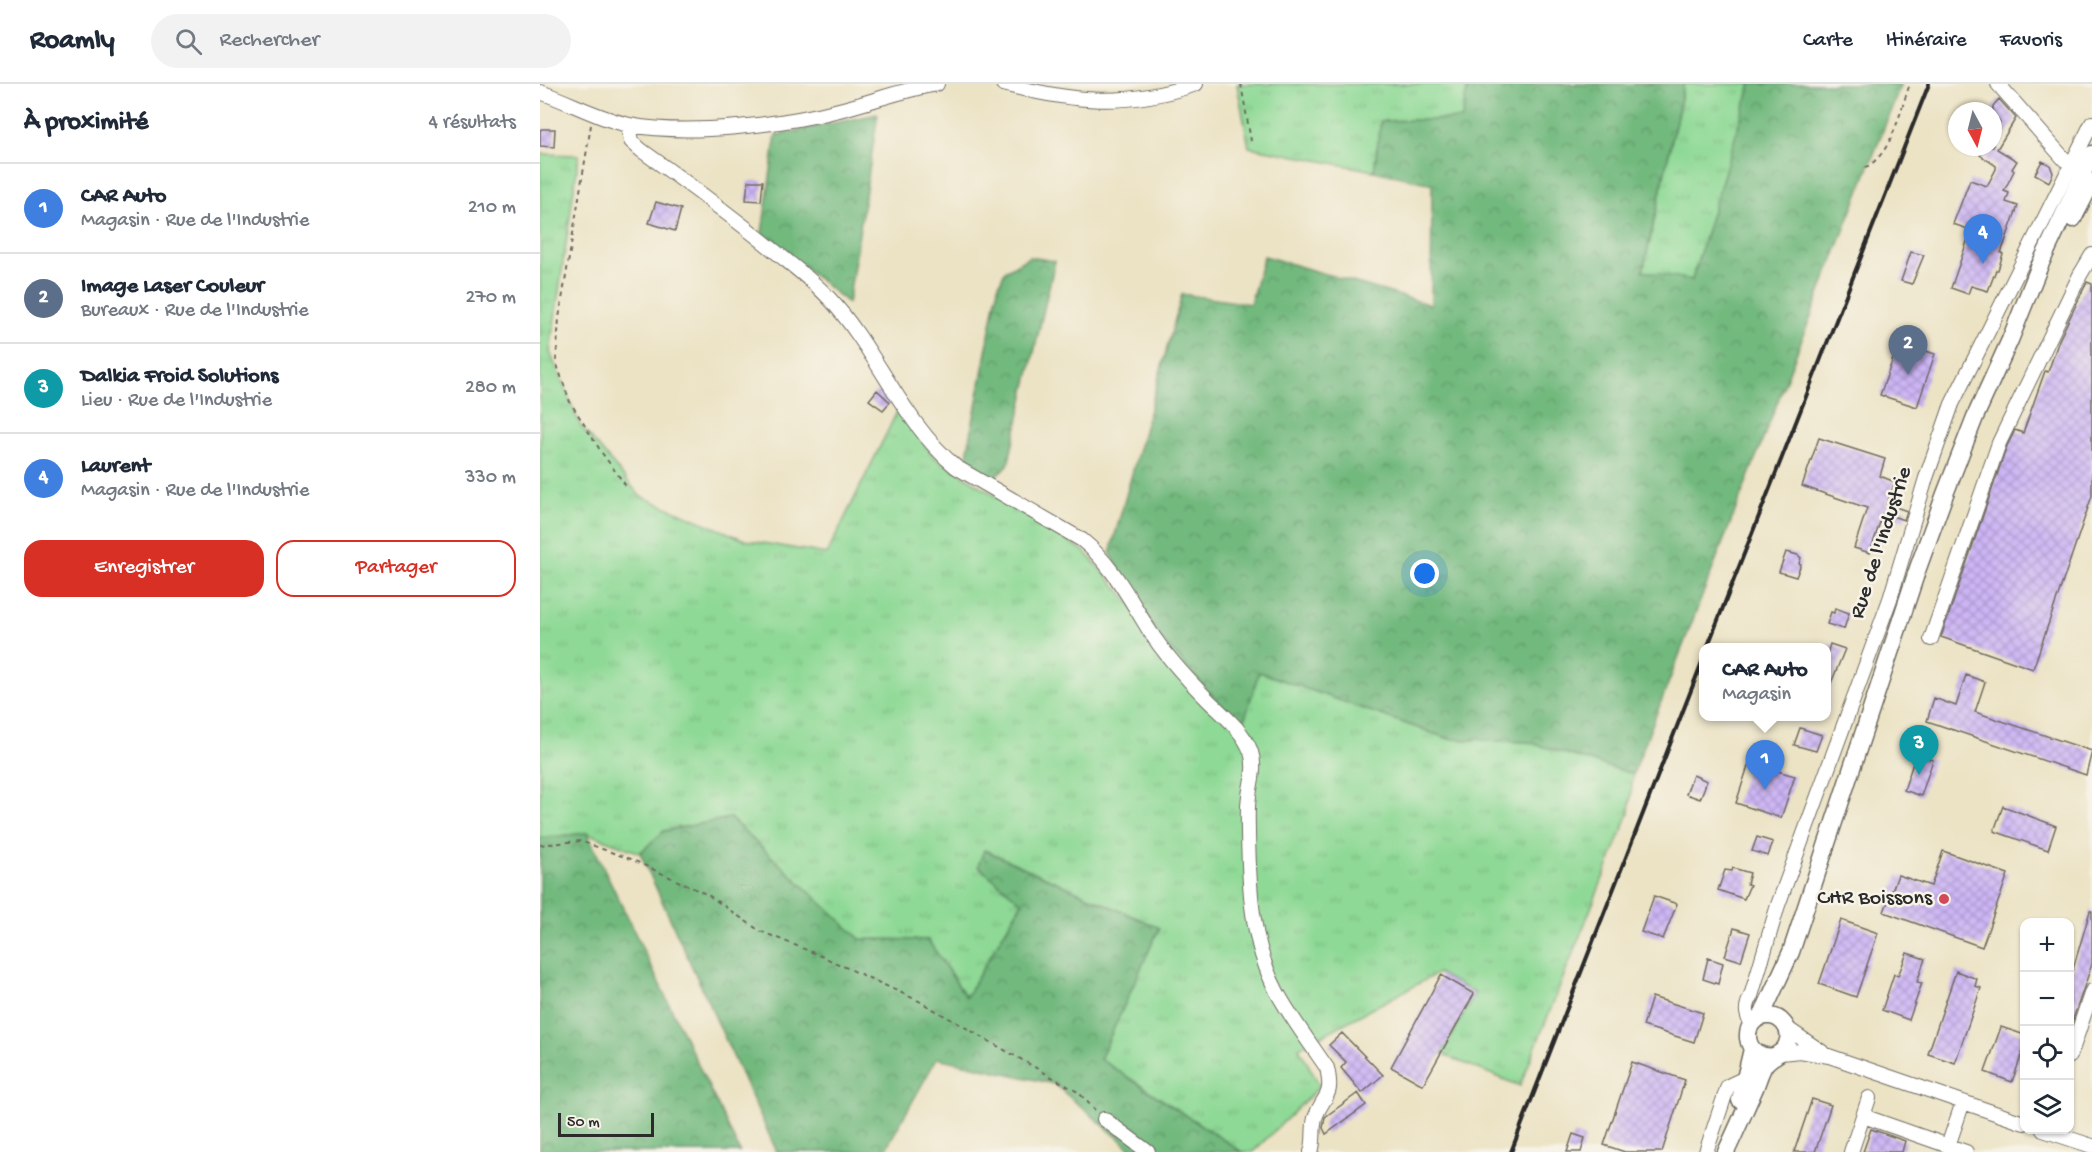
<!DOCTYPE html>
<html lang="fr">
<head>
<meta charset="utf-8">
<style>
  body { margin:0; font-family:"Gochi Hand",sans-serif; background:#f2f2f3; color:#1f2937 }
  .controls { position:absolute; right:18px; bottom:18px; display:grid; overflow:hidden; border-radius:12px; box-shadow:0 2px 4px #0004 }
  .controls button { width:54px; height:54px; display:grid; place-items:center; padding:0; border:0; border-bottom:2px solid #e0e1e3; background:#fff; color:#1f2937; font:30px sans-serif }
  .compass { position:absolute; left:1408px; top:18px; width:54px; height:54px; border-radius:50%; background:#fff; box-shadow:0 2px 4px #0004; rotate:173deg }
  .scale { position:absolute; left:18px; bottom:15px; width:96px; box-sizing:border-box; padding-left:6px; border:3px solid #2b2b2b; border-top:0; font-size:16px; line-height:21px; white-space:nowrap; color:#2b2b2b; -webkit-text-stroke:4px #f7f3e8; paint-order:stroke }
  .you { position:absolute; left:885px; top:490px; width:21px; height:21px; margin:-15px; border:4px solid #fff; border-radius:50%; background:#1a73e8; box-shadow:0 0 0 9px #1a73e833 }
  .badge { display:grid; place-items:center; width:39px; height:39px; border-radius:50%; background:#d93025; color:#fff; font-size:20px; font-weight:700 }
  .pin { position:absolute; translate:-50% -50px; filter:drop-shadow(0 2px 3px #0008) }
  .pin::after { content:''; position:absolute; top:32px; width:21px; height:18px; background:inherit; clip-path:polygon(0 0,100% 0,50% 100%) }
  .popup { position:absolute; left:1159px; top:559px; width:132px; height:78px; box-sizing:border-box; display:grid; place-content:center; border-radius:12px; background:#fff; filter:drop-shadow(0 2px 4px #0005); font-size:20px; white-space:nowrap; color:#747a83 }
  .popup b { font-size:22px; color:#1f2937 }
  .popup::after { content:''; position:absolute; left:50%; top:100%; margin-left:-12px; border:12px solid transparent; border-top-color:#fff }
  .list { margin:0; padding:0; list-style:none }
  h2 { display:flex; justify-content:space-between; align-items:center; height:78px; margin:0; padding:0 24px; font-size:26px }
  h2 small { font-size:20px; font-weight:400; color:#747a83 }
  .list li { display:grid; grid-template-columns:39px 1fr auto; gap:18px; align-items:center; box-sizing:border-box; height:90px; padding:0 24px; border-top:2px solid #e0e1e3 }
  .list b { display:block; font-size:22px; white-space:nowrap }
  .list p { margin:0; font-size:20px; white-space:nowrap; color:#747a83 }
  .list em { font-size:20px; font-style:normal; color:#747a83 }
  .actions { display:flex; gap:12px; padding:18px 24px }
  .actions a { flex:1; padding:14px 0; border:2px solid #d93025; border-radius:18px; text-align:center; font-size:21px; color:#d93025 }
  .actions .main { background:#d93025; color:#fff }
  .icon { flex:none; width:33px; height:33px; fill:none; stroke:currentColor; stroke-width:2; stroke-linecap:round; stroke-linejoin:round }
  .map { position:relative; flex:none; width:1552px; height:1068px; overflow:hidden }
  header { display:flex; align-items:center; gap:36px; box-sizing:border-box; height:84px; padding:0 30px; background:#fff; border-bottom:2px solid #e0e1e3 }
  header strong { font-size:28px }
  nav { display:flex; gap:33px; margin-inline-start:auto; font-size:21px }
  .search { width:420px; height:54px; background:#f2f2f3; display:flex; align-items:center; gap:15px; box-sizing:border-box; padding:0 21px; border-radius:33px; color:#747a83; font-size:22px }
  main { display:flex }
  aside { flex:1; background:#fff }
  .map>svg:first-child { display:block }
  .grass { fill:url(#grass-tufts); stroke:#5c8260; stroke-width:1.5 }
  .forest { fill:url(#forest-crowns); stroke:#4e7254; stroke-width:1.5 }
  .building { fill:url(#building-cross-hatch) }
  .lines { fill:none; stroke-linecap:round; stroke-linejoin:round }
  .minor-casing { stroke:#6f6b61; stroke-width:16 }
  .major-casing { stroke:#6f6b61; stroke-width:19 }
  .path { stroke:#6f6b61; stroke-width:2; stroke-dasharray:4.5 4.5; stroke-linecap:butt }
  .minor { stroke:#fff; stroke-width:14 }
  .major { stroke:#fff; stroke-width:16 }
  .rail { stroke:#2b2b2b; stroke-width:4 }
  .poi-dot { fill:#d1495b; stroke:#f7f3e8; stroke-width:2 }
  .labels { text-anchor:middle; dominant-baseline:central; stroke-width:5; stroke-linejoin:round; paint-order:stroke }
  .street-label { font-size:22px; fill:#2b2b2b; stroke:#f7f3e8 }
  .poi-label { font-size:22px; fill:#2b2b2b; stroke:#f7f3e8; text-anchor:end }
</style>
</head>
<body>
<header>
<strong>Roamly</strong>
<div class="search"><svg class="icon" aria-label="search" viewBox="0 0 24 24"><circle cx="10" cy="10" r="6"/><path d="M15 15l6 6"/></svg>Rechercher</div>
<nav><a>Carte</a><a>Itinéraire</a><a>Favoris</a></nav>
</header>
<main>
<aside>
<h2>À proximité<small>4 résultats</small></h2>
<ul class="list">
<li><span class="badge" style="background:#3f7fe0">1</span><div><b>CAR Auto</b><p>Magasin · Rue de l'Industrie</p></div><em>210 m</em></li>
<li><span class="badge" style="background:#5c6f8a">2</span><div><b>Image Laser Couleur</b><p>Bureaux · Rue de l'Industrie</p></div><em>270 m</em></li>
<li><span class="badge" style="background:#0f9aa8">3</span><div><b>Dalkia Froid Solutions</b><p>Lieu · Rue de l'Industrie</p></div><em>280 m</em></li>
<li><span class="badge" style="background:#3f7fe0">4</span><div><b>Laurent</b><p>Magasin · Rue de l'Industrie</p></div><em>330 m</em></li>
</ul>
<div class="actions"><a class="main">Enregistrer</a><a>Partager</a></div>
</aside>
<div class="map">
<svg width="1552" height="1068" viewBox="0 0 1552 1068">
  <defs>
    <pattern id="grass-tufts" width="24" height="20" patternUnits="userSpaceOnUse" patternTransform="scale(1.5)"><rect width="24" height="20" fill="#8ed995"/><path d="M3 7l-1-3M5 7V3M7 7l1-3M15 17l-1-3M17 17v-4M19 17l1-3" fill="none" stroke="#7bba81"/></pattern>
    <pattern id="forest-crowns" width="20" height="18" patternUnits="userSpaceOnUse" patternTransform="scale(1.5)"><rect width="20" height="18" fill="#72b97e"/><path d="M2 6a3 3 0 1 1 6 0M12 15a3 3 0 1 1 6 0" fill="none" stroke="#5e9767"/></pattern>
    <pattern id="building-cross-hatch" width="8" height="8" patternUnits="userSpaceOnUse" patternTransform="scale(1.5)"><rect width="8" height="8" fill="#ceb6f6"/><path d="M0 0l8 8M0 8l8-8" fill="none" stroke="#a794c7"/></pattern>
  </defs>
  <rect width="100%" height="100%" fill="#f7f3e8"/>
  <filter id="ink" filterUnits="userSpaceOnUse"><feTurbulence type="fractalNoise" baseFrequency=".0167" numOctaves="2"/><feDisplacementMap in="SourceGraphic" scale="12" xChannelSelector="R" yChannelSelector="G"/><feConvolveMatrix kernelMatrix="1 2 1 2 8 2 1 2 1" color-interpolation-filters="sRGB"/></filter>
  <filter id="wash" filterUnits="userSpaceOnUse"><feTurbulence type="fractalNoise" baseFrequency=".008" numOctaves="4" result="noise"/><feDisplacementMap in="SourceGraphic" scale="24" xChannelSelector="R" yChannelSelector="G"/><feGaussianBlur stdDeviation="1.35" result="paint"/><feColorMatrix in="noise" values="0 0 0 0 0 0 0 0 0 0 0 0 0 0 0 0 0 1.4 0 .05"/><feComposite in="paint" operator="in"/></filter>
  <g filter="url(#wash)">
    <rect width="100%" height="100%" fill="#ece3c5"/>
    <!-- grass -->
    <path class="grass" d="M 697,0 L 928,0 L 922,35 L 841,37 L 834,87 L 709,63 Z
      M 1144,0 L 1211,0 L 1152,196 L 1103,188 Z
      M 0,70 L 39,71 L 10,268 L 40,341 L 100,412 L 205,456 L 287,470 L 358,326 L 394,373 L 544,467 L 702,643 L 718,587 L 909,655 L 988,658 L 1093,690 L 1089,729 L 980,1002 L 902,970 L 935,909 L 898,889 L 759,964 L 780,1002 L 713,1068 L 702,1068 L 560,975 L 619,844 L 445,766 L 438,782 L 482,818 L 426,913 L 388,856 L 320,855 L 190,734 L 124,747 L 100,769 L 47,749 L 0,754 Z"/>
    <!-- forest -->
    <path class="forest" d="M 928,0 L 1144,0 L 1103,187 L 1152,196 L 1211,0 L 1361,0 L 1093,690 L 988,658 L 909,655 L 719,588 L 702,644 L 619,552 L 570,469 L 642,210 L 710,220 L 724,172 L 891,221 L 892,100 L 834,87 L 841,37 L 922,35 Z
      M 338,30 L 308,219 L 222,149 L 236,51 Z
      M 489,173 L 515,177 L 468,381 L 451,395 L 425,382 L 458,203 L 465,187 Z
      M 190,734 L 320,855 L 388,856 L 426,913 L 482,819 L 438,782 L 444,766 L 619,844 L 560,975 L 702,1068 L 595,1068 L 514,1000 L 397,974 L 344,1068 L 237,1068 L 100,769 L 124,747 Z
      M 47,749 L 200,1068 L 0,1068 L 0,754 Z"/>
    <g id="blocks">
      <!-- building -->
      <path class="building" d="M 1459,15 L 1476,34 L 1457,65 L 1477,77 L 1472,85 L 1474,87 L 1464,107 L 1469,109 L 1466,118 L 1478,122 L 1461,169 L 1463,170 L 1458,186 L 1456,186 L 1448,207 L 1431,202 L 1428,210 L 1411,204 L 1431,146 L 1413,140 L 1430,96 L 1447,102 L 1456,85 L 1456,82 L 1440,71 L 1445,63 L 1453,63 L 1453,49 L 1460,38 L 1453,30 L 1453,22 Z
        M 2,45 L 15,45 L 14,63 L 0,62 L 0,46 Z
        M 1502,77 L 1510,81 L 1513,89 L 1509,98 L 1495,90 Z
        M 208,97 L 223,97 L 221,117 L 206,116 Z
        M 116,118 L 141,125 L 135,147 L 109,139 Z
        M 1371,168 L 1384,171 L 1372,200 L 1361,197 Z
        M 1547,198 L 1552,200 L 1552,412 L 1493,585 L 1401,553 L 1467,362 L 1475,346 L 1483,349 L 1505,287 L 1508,288 L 1519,256 Z
        M 1359,258 L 1395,270 L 1377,323 L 1340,311 Z
        M 337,306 L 350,318 L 343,326 L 329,316 Z
        M 1279,354 L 1345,375 L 1340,392 L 1355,398 L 1347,420 L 1367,427 L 1364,436 L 1343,429 L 1330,469 L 1314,464 L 1327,424 L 1262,402 Z
        M 1246,468 L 1258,471 L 1261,474 L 1259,479 L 1261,480 L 1256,493 L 1239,488 Z
        M 1295,524 L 1309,529 L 1304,545 L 1287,540 L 1291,528 L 1294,529 Z
        M 1290,560 L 1305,565 L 1287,609 L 1287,570 Z
        M 1426,591 L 1445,598 L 1435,628 L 1552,667 L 1546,691 L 1387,637 L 1394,614 L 1416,622 Z
        M 1260,644 L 1282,651 L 1276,667 L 1254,661 Z
        M 1376,670 L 1393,676 L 1381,712 L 1364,706 Z
        M 1209,679 L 1255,692 L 1241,734 L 1196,719 Z
        M 1153,691 L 1167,697 L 1160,715 L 1146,710 Z
        M 1463,722 L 1516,742 L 1508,766 L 1454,747 Z
        M 1217,753 L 1233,758 L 1228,772 L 1212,767 Z
        M 1403,767 L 1468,790 L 1442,863 L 1344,828 L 1358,791 L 1391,802 Z
        M 1193,784 L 1210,789 L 1207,800 L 1210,801 L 1204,815 L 1178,806 L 1185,786 L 1192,787 Z
        M 1114,812 L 1137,820 L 1123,855 L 1101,848 Z
        M 1550,827 L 1552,827 L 1552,880 L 1531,941 L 1530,940 L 1530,884 L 1533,885 Z
        M 1301,836 L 1338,849 L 1316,913 L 1279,900 Z
        M 1194,844 L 1210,849 L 1201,877 L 1185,872 Z
        M 1367,869 L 1385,875 L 1377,898 L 1382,899 L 1369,936 L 1342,926 L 1354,890 L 1358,892 Z
        M 1168,874 L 1183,879 L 1178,900 L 1163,895 Z
        M 1416,887 L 1437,895 L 1435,902 L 1441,904 L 1415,979 L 1388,970 Z
        M 901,891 L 934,910 L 883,1001 L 851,983 Z
        M 1112,913 L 1163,929 L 1154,958 L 1103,942 Z
        M 1461,943 L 1485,951 L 1485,961 L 1472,998 L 1445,988 Z
        M 802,949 L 843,991 L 822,1009 L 801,984 L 806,978 L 789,961 Z
        M 1092,978 L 1145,996 L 1122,1068 L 1085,1068 L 1064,1061 Z
        M 818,1009 L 826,1021 L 786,1050 L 783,1044 L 785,1033 Z
        M 1272,1015 L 1291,1021 L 1275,1068 L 1254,1068 Z
        M 1331,1045 L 1365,1057 L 1362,1068 L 1323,1068 Z
        M 1033,1050 L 1045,1054 L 1041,1068 L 1027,1068 Z"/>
    </g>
  </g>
  <g filter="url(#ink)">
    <use href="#blocks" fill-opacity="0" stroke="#6f6b61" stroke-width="1.5"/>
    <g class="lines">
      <defs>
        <path id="minor" d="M 463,0 C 533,18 585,24 656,0
          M 1458,0 L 1525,76 L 1532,80
          M 0,8 C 30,18 59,35 90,41 C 148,52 242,41 299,26 C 332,18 364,5 397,0
          M 88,41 L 91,57 L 101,66 C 147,99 192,132 236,168 C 253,182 272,196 288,213 C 337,265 361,337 416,383 L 542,456 C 572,480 589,514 609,546 C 625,571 647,595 668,616 C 683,631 703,646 711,668 C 716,683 711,697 709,712 C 707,725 708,736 708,749 C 709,803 711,859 737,908 C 751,934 770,959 787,984 C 794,1015 783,1010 775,1034 C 772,1045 775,1057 771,1068
          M 1391,555 L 1459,359 L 1540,191 L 1552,171
          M 1211,941 C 1206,929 1205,924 1211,912 L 1238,821 L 1350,515 L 1386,394 L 1412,320 L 1552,39
          M 1248,945 L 1282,968
          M 1241,969 L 1260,967 L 1289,972 L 1484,1039
          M 1530,972 L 1552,907
          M 1323,1032 L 1329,1014
          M 564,1035 L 608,1068
          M 1503,1046 L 1552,1062
          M 1408,1062 L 1423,1018
          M 1166,1068 L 1188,1002 L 1207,993
          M 1311,1068 L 1323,1032 L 1426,1068"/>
        <path id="major" d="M 1533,135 L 1552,98
          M 1221,933 L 1251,868 L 1378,484 L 1405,410 L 1435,333 L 1470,256 L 1500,181 L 1552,70
          M 1200,1016 L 1212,965
          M 1186,1068 C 1196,1047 1205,1026 1215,1004 C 1218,997 1221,985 1226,979 C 1234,970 1246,969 1248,956 C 1251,944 1240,931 1227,932 C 1199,934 1202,977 1235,972"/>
      </defs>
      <!-- minor casing -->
      <use href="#minor" class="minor-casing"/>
      <!-- major casing -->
      <use href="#major" class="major-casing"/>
      <!-- path -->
      <path class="path" d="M 701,0 L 711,57
        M 51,41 L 19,234 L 16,278 L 30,318 L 62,369 L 86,402
        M 1325,84 C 1353,69 1359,29 1370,0
        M 0,761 L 40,757 L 93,776 L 168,811 L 220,847 L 279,871 L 379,917 L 538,1008 L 555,1026"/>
      <!-- minor -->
      <use href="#minor" class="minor"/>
      <!-- major -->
      <use href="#major" class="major"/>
      <!-- rail -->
      <path class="rail" d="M 1167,564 L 1389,0
        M 971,1068 L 1164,573"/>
    </g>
  </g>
  <!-- markers -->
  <circle class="poi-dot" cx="1404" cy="815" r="6"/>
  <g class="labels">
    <!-- street labels -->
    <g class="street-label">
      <text transform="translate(1342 459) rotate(-72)">Rue de l'Industrie</text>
    </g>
    <!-- poi labels -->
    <g class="poi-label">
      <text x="1392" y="815">CHR Boissons</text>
    </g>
  </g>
</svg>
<div class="controls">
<button>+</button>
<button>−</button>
<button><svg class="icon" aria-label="locate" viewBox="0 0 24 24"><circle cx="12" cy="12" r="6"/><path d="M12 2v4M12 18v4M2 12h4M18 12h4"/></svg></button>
<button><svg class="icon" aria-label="layers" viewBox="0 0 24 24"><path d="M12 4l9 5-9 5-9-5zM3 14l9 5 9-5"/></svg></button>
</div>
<svg class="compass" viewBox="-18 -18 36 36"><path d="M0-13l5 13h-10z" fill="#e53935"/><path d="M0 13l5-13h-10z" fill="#747a83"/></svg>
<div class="scale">50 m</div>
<div class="you"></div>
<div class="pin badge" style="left:1225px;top:706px;background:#3f7fe0">1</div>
<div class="popup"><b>CAR Auto</b>Magasin</div>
<div class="pin badge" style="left:1368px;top:291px;background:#5c6f8a">2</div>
<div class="pin badge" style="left:1379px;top:691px;background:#0f9aa8">3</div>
<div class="pin badge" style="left:1443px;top:180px;background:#3f7fe0">4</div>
</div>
</main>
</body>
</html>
